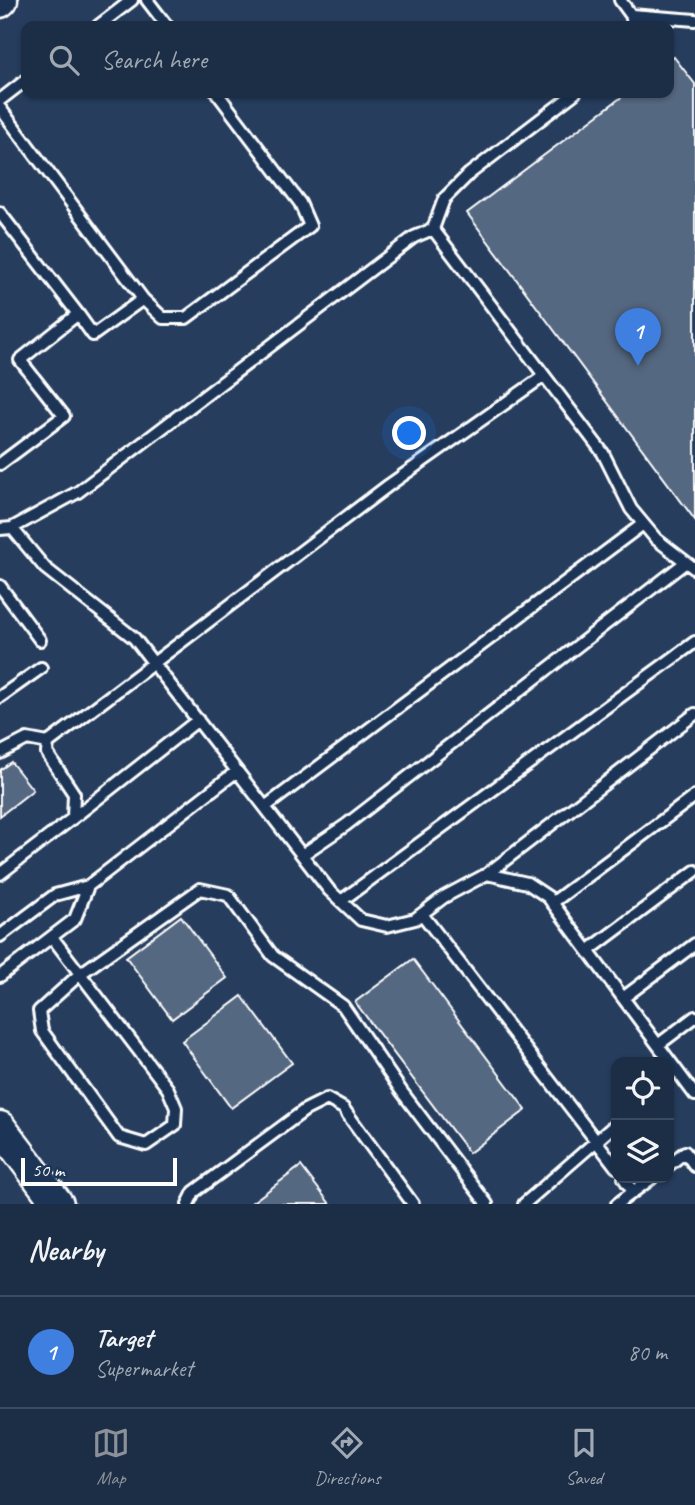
<!DOCTYPE html>
<html lang="en">
<head>
<meta charset="utf-8">
<style>
  body { margin:0; font-family:Caveat,sans-serif; background:#25364d; color:#f1f3f6 }
  .controls { position:absolute; right:21px; bottom:21px; display:grid; overflow:hidden; border-radius:14px; box-shadow:0 2px 5px #0004 }
  .controls button { width:63px; height:63px; display:grid; place-items:center; padding:0; border:0; border-bottom:2px solid #3a4a5f; background:#1c2e46; color:#f1f3f6; font:35px sans-serif }
  .scale { position:absolute; left:21px; bottom:18px; width:156px; box-sizing:border-box; padding-left:7px; border:4px solid #fff; border-top:0; font-size:19px; line-height:24px; white-space:nowrap; color:#fff; -webkit-text-stroke:5px #1d3557; paint-order:stroke }
  .you { position:absolute; left:410px; top:434px; width:24px; height:24px; margin:-18px; border:5px solid #fff; border-radius:50%; background:#1a73e8; box-shadow:0 0 0 10px #1a73e833 }
  .badge { display:grid; place-items:center; width:46px; height:46px; border-radius:50%; background:#8c9099; color:#fff; font-size:23px; font-weight:700 }
  .pin { position:absolute; translate:-50% -58px; filter:drop-shadow(0 2px 4px #0008) }
  .pin::after { content:''; position:absolute; top:37px; width:24px; height:21px; background:inherit; clip-path:polygon(0 0,100% 0,50% 100%) }
  .list { margin:0; padding:0; list-style:none }
  h2 { display:flex; justify-content:space-between; align-items:center; height:91px; margin:0; padding:0 28px; font-size:30px }
  h2 small { font-size:23px; font-weight:400; color:#a0a8b3 }
  .list li { display:grid; grid-template-columns:46px 1fr auto; gap:21px; align-items:center; box-sizing:border-box; height:112px; padding:0 28px; border-top:2px solid #3a4a5f }
  .list b { display:block; font-size:26px; white-space:nowrap }
  .list p { margin:0; font-size:23px; white-space:nowrap; color:#a0a8b3 }
  .list em { font-size:23px; font-style:normal; color:#a0a8b3 }
  .icon { flex:none; width:38px; height:38px; fill:none; stroke:currentColor; stroke-width:2; stroke-linecap:round; stroke-linejoin:round }
  .map { position:relative; flex:none; width:695px; height:1204px; overflow:hidden }
  .search { position:absolute; background:#1c2e46; box-shadow:0 2px 5px #0004; left:21px; right:21px; top:21px; height:77px; display:flex; align-items:center; gap:18px; box-sizing:border-box; padding:0 24px; border-radius:14px; color:#a0a8b3; font-size:26px }
  .sheet { height:203px; background:#1c2e46 }
  nav { display:flex; justify-content:space-around; align-items:center; box-sizing:border-box; height:98px; border-top:2px solid #3a4a5f; background:#1c2e46; font-size:19px; color:#a0a8b3 }
  nav a { display:grid; justify-items:center; gap:4px }
  nav .on { color:#8c9099 }
  .map>svg:first-child { display:block }
  .building { fill:#556781; stroke:#fff; stroke-width:2 }
  .lines { fill:none; stroke-linecap:round; stroke-linejoin:round }
  .lane-casing { stroke:#fff; stroke-width:16 }
  .secondary-casing { stroke:#fff; stroke-width:35 }
  .lane { stroke:#1d3557; stroke-width:10 }
  .secondary { stroke:#1d3557; stroke-width:30 }
</style>
</head>
<body>
<div class="map">
<svg width="695" height="1204" viewBox="0 0 695 1204">
  <rect width="100%" height="100%" fill="#263d5e"/>
  <filter id="ink" filterUnits="userSpaceOnUse"><feTurbulence type="fractalNoise" baseFrequency=".0143" numOctaves="2"/><feDisplacementMap in="SourceGraphic" scale="14" xChannelSelector="R" yChannelSelector="G"/><feConvolveMatrix kernelMatrix="1 2 1 2 8 2 1 2 1" color-interpolation-filters="sRGB"/></filter>
  <g filter="url(#ink)">
    <!-- building -->
    <path class="building" d="M 674,57 L 695,84 L 695,520 L 467,213 L 627,93 L 669,93 L 669,61 Z
      M 11,762 L 33,790 L 0,816 L 0,770 Z
      M 181,916 L 227,978 L 172,1019 L 126,957 Z
      M 413,959 L 526,1110 L 469,1153 L 355,1002 Z
      M 242,996 L 292,1063 L 231,1108 L 182,1041 Z
      M 301,1166 L 330,1204 L 250,1204 Z"/>
    <g class="lines">
      <defs>
        <path id="lane" d="M 147,0 L 167,26
          M 620,0 L 631,15 L 634,26
          M 631,15 L 695,20
          M 98,26 L 132,0
          M 575,93 L 469,174 L 444,199 L 433,229 L 603,453 L 631,509 L 656,539 L 695,569
          M 0,100 L 26,80
          M 0,108 L 143,299
          M 0,213 L 78,314 L 20,360 L 64,416 L 0,464
          M 78,314 L 93,335 L 143,299 L 163,318 L 186,318 L 310,226 L 300,203 L 217,93
          M 12,528 L 78,492 L 414,237 L 433,229
          M 0,529 L 12,528 L 45,568 L 134,638 L 329,890 L 361,920 L 387,926 L 415,919 L 444,897 L 487,874 L 527,883 L 548,897 L 695,1095
          M 0,586 L 40,640
          M 0,697 L 41,668
          M 48,743 L 389,485 L 544,376
          M 0,753 L 27,739 L 48,743
          M 265,807 L 643,524
          M 73,818 L 198,720
          M 302,855 L 346,825 L 686,562
          M 0,874 L 73,818 L 74,794 L 47,753 L 48,743
          M 487,874 L 695,714
          M 341,901 L 695,642
          M 552,903 L 695,796
          M 422,914 L 616,1167
          M 0,936 L 55,895 L 88,886 L 237,771
          M 52,937 L 168,1089 L 176,1108 L 175,1125 L 146,1145 L 119,1137 L 42,1031 L 39,1011 L 80,974 L 200,889 L 228,895 L 273,956 L 343,1006 L 402,1092 L 487,1204
          M 588,951 L 695,871
          M 0,976 L 75,919 L 88,886
          M 623,998 L 695,944
          M 658,1045 L 695,1017
          M 669,1165 L 685,1152 L 695,1166
          M 624,1178 L 633,1192
          M 188,1204 L 194,1192 L 305,1110 L 327,1099 L 343,1108 L 413,1204
          M 524,1204 L 616,1124
          M 617,1204 L 652,1178"/>
        <path id="secondary" d="M 0,2 L 2,0
          M 0,1127 L 58,1204"/>
      </defs>
      <!-- lane casing -->
      <use href="#lane" class="lane-casing"/>
      <!-- secondary casing -->
      <use href="#secondary" class="secondary-casing"/>
      <!-- lane -->
      <use href="#lane" class="lane"/>
      <!-- secondary -->
      <use href="#secondary" class="secondary"/>
    </g>
  </g>
</svg>
<div class="controls">
<button><svg class="icon" aria-label="locate" viewBox="0 0 24 24"><circle cx="12" cy="12" r="6"/><path d="M12 2v4M12 18v4M2 12h4M18 12h4"/></svg></button>
<button><svg class="icon" aria-label="layers" viewBox="0 0 24 24"><path d="M12 4l9 5-9 5-9-5zM3 14l9 5 9-5"/></svg></button>
</div>
<div class="scale">50 m</div>
<div class="you"></div>
<div class="pin badge" style="left:638px;top:366px;background:#3f7fe0">1</div>
<div class="search"><svg class="icon" aria-label="search" viewBox="0 0 24 24"><circle cx="10" cy="10" r="6"/><path d="M15 15l6 6"/></svg>Search here</div>
</div>
<section class="sheet">
<h2>Nearby<small></small></h2>
<ul class="list">
<li><span class="badge" style="background:#3f7fe0">1</span><div><b>Target</b><p>Supermarket</p></div><em>80 m</em></li>
</ul>
</section>
<nav>
<a class="on"><svg class="icon" aria-label="map" viewBox="0 0 24 24"><path d="M3 6l6-2 6 2 6-2v14l-6 2-6-2-6 2zM9 4v14M15 6v14"/></svg>Map</a>
<a><svg class="icon" aria-label="directions" viewBox="0 0 24 24"><path d="M12 3l9 9-9 9-9-9zM9 14v-3h6M13 9l2 2-2 2"/></svg>Directions</a>
<a><svg class="icon" aria-label="saved" viewBox="0 0 24 24"><path d="M7 4h10v16l-5-4-5 4z"/></svg>Saved</a>
</nav>
</body>
</html>
